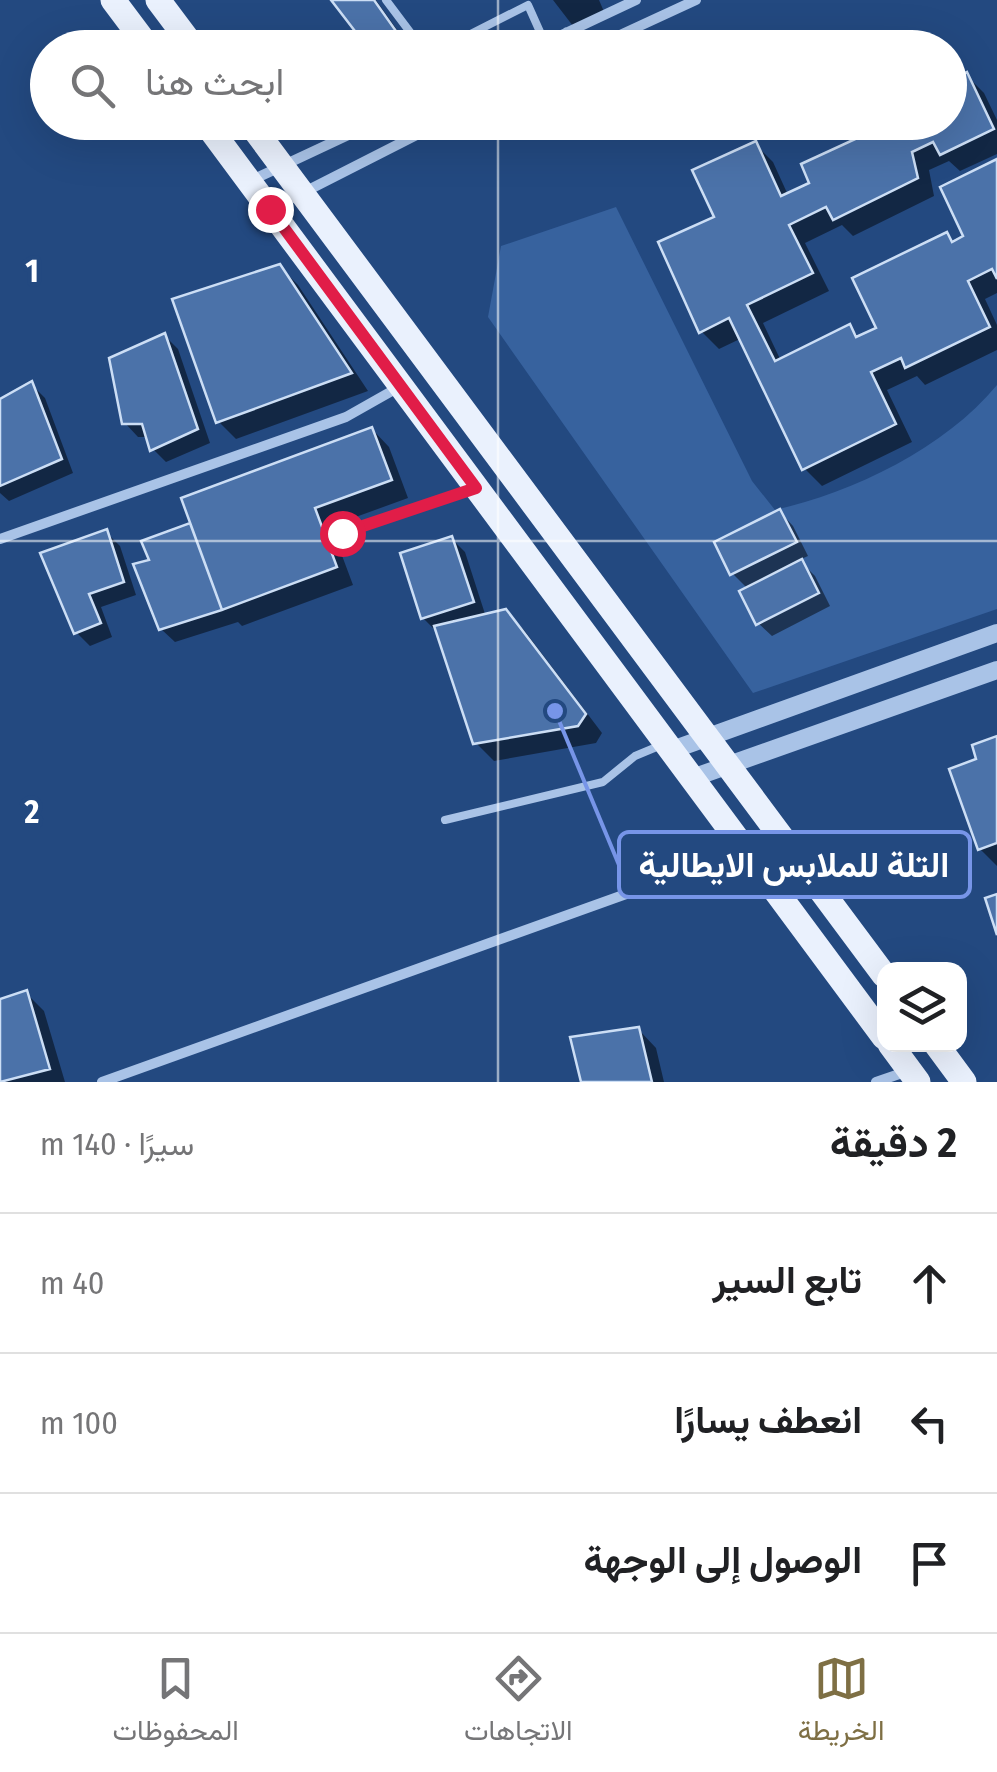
<!DOCTYPE html>
<html lang="ar">
<head>
<meta charset="utf-8">
<style>
  body { margin:0; font-family:"Fira Sans Condensed",Vazirmatn,sans-serif; background:#f6f6f6; color:#202124; direction:rtl }
  .controls { position:absolute; right:30px; bottom:30px; display:grid; overflow:hidden; border-radius:20px; box-shadow:0 10px 40px #0002 }
  .controls button { width:90px; height:90px; display:grid; place-items:center; padding:0; border:0; border-bottom:2px solid #e0e0e0; background:#fff; color:#202124; font:50px sans-serif }
  .stop { position:absolute; width:30px; height:30px; margin:-22px; border:8px solid #e11d48; border-radius:50%; background:#fff }
  .stop.end { background:#e11d48; border-color:#fff; box-shadow:0 2px 10px #0008 }
  .list { margin:0; padding:0; list-style:none }
  h2 { display:flex; justify-content:space-between; align-items:center; height:130px; margin:0; padding:0 40px; font-size:42px }
  h2 small { font-size:32px; font-weight:400; color:#757577 }
  .list li { display:grid; grid-template-columns:65px 1fr auto; gap:30px; align-items:center; box-sizing:border-box; height:140px; padding:0 40px; border-top:2px solid #e0e0e0 }
  .list b { display:block; font-size:38px; white-space:nowrap }
  .list em { font-size:32px; font-style:normal; color:#757577 }
  .icon { flex:none; width:55px; height:55px; fill:none; stroke:currentColor; stroke-width:2; stroke-linecap:round; stroke-linejoin:round }
  .map { position:relative; flex:none; width:997px; height:1082px; overflow:hidden; direction:ltr }
  .search { position:absolute; background:#fff; box-shadow:0 10px 40px #0002; left:30px; right:30px; top:30px; height:110px; display:flex; align-items:center; gap:25px; box-sizing:border-box; padding:0 35px; border-radius:55px; color:#757577; font-size:38px }
  .sheet { height:550px; background:#fff }
  nav { display:flex; justify-content:space-around; align-items:center; box-sizing:border-box; height:140px; border-top:2px solid #e0e0e0; background:#fff; font-size:28px; color:#757577 }
  nav a { display:grid; justify-items:center; gap:5px }
  nav .on { color:#7e6f44 }
  .map>svg:first-child { display:block }
  .green { fill:#37629e }
  .shadow { fill:#0007 }
  .building { fill:#4b72a9; stroke:#ccdef5; stroke-width:2.5 }
  .lines { fill:none; stroke-linecap:round; stroke-linejoin:round }
  .service { stroke:#a9c3e7; stroke-width:8 }
  .minor { stroke:#a9c3e7; stroke-width:10 }
  .tertiary { stroke:#a9c3e7; stroke-width:18 }
  .primary { stroke:#eaf1fd; stroke-width:25 }
  .route { stroke:#e11d48; stroke-width:12 }
  .grid { fill:none; stroke:#fff; stroke-width:2.5; stroke-opacity:0.55 }
  .grid-label { font-size:32px; text-anchor:middle; font-weight:bold; fill:#fff; stroke:#234980; stroke-width:9; stroke-linejoin:round; paint-order:stroke }
  .leader { fill:none; stroke:#7795e8; stroke-width:4 }
  .callout-dot { fill:#7795e8; stroke:#234980; stroke-width:4 }
  .callout { fill:#234980; stroke:#7795e8; stroke-width:4 }
  .callout-label { font-size:35px; text-anchor:middle; font-weight:bold; fill:#fff }
</style>
</head>
<body>
<div class="map">
<svg width="997" height="1082" viewBox="0 0 997 1082">
  <rect width="100%" height="100%" fill="#234980"/>
  <!-- green -->
  <path class="green" d="M 616,207 L 752,481 L 775,510 C 854,492 945,448 997,385 L 997,609 L 753,693 L 488,317 L 501,246 Z"/>
  <!-- shadow -->
  <path class="shadow" d="M 334,0 L 376,0 L 410,48 L 371,48 Z
    M 553,0 L 599,0 L 605,14 L 573,26 Z
    M 966,75 L 984,93 L 997,120 L 997,154 L 960,171 L 949,161 L 929,170 L 934,196 L 853,236 L 842,225 L 805,243 L 829,291 L 763,323 L 781,361 L 849,327 L 860,338 L 879,329 L 947,235 L 955,243 L 967,238 L 997,162 L 997,293 L 985,299 L 997,325 L 997,350 L 925,385 L 917,376 L 887,390 L 912,442 L 822,486 L 804,468 L 742,338 L 719,349 L 701,331 L 717,218 L 755,144 L 773,162 L 788,195 L 904,137 L 950,122 L 950,83 Z
    M 279,266 L 298,285 L 368,391 L 236,439 L 218,421 Z
    M 165,336 L 178,349 L 210,443 L 166,462 L 153,449 L 149,437 L 138,437 L 125,423 Z
    M 31,384 L 45,398 L 73,473 L 9,501 L 0,493 L 0,402 Z
    M 372,429 L 389,447 L 408,498 L 331,526 L 353,585 L 242,626 L 238,622 L 175,642 L 161,629 L 153,561 L 189,526 L 197,534 Z
    M 780,512 L 793,526 L 808,556 L 799,560 L 815,576 L 830,606 L 772,636 L 758,623 L 748,589 L 732,573 Z
    M 106,532 L 120,546 L 136,595 L 101,607 L 112,637 L 90,646 L 76,632 Z
    M 452,539 L 465,552 L 486,617 L 506,612 L 524,630 L 602,733 L 596,743 L 494,761 L 476,743 L 436,631 L 423,618 Z
    M 997,739 L 997,866 L 980,849 L 980,760 Z
    M 26,993 L 44,1011 L 65,1082 L 0,1082 L 0,1002 Z
    M 639,1030 L 656,1048 L 664,1082 L 584,1082 Z"/>
  <!-- building -->
  <path class="building" d="M 331,0 L 374,0 L 408,48 L 368,48 Z
    M 967,72 L 994,129 L 940,155 L 933,142 L 912,152 L 918,178 L 833,220 L 826,207 L 789,225 L 813,273 L 747,305 L 775,361 L 850,324 L 856,337 L 876,328 L 852,278 L 947,232 L 952,242 L 963,236 L 940,187 L 997,159 L 997,279 L 992,269 L 968,281 L 990,327 L 905,368 L 901,358 L 871,372 L 896,424 L 802,470 L 729,318 L 699,333 L 658,242 L 714,217 L 692,170 L 756,141 L 781,196 L 809,183 L 801,164 L 892,122 L 903,134 L 917,122 L 950,122 L 950,80 Z
    M 280,264 L 352,373 L 216,423 L 172,299 Z
    M 165,333 L 198,429 L 150,451 L 142,424 L 122,424 L 109,358 Z
    M 32,381 L 62,459 L 0,486 L 0,399 Z
    M 372,427 L 392,480 L 315,508 L 337,567 L 222,610 L 181,498 Z
    M 780,509 L 797,542 L 730,575 L 714,542 Z
    M 190,523 L 222,610 L 159,630 L 133,564 L 149,560 L 141,541 Z
    M 107,529 L 124,582 L 89,594 L 101,623 L 74,634 L 40,553 Z
    M 452,536 L 474,602 L 421,619 L 400,553 Z
    M 802,559 L 819,593 L 756,625 L 739,591 Z
    M 506,609 L 586,714 L 578,726 L 473,744 L 434,626 Z
    M 997,736 L 997,843 L 978,850 L 949,769 L 976,759 L 972,745 Z
    M 997,894 L 997,935 L 985,898 Z
    M 27,990 L 50,1069 L 0,1082 L 0,999 Z
    M 639,1027 L 652,1082 L 581,1082 L 570,1037 Z"/>
  <g class="lines">
    <!-- service -->
    <path class="service" d="M 386,0 L 422,48
      M 443,48 L 528,5 L 545,43
      M 342,533 L 472,489
      M 445,820 L 603,782 L 635,756 L 659,746"/>
    <!-- minor -->
    <path class="minor" d="M 567,32 L 574,48
      M 534,48 L 636,0
      M 592,48 L 696,0
      M 250,181 L 376,122
      M 271,209 L 442,122
      M 0,539 L 346,417 L 399,387
      M 102,1082 L 746,851
      M 876,1082 L 908,1071"/>
    <!-- tertiary -->
    <path class="tertiary" d="M 675,749 L 997,633
      M 695,777 L 997,670"/>
    <!-- primary -->
    <path class="primary" d="M 113,0 L 149,48
      M 158,0 L 194,48
      M 205,122 L 884,1037
      M 249,122 L 884,975
      M 890,1044 L 918,1082
      M 936,1044 L 964,1082"/>
  </g>
  <g class="lines">
    <!-- route -->
    <path class="route" d="M 270,209 L 476,488 L 342,533"/>
  </g>
  <!-- grid -->
  <path class="grid" d="M 498,0 L 498,48M 498,122 L 498,1082M 0,541 L 997,541"/>
  <g class="grid-label">
    <text x="32" y="282">1</text>
    <text x="32" y="823">2</text>
  </g>
  <!-- callouts -->
  <path class="leader" d="M555 711L619 865"/>
  <circle class="callout-dot" cx="555" cy="711" r="10"/>
  <rect class="callout" x="619" y="832" width="351" height="65" rx="10"/>
  <g class="callout-label">
    <text x="794" y="877">التلة للملابس الايطالية</text>
  </g>
</svg>
<div class="controls">
<button><svg class="icon" aria-label="layers" viewBox="0 0 24 24"><path d="M12 4l9 5-9 5-9-5zM3 14l9 5 9-5"/></svg></button>
</div>
<div class="stop" style="left:342px;top:533px"></div>
<div class="stop end" style="left:270px;top:209px"></div>
<div class="search"><svg class="icon" aria-label="search" viewBox="0 0 24 24"><circle cx="10" cy="10" r="6"/><path d="M15 15l6 6"/></svg>ابحث هنا</div>
</div>
<section class="sheet">
<h2>2 دقيقة<small>سيرًا · 140 m</small></h2>
<ul class="list">
<li><svg class="icon" aria-label="ahead" viewBox="0 0 24 24"><path d="M12 20V5M6 11l6-6 6 6"/></svg><div><b>تابع السير</b></div><em>40 m</em></li>
<li><svg class="icon" aria-label="left" viewBox="0 0 24 24"><path d="M17 20v-9H6M10 6l-5 5 5 5"/></svg><div><b>انعطف يسارًا</b></div><em>100 m</em></li>
<li><svg class="icon" aria-label="arrive" viewBox="0 0 24 24"><path d="M6 21V4h12l-3 4 3 4H6"/></svg><div><b>الوصول إلى الوجهة</b></div></li>
</ul>
</section>
<nav>
<a class="on"><svg class="icon" aria-label="map" viewBox="0 0 24 24"><path d="M3 6l6-2 6 2 6-2v14l-6 2-6-2-6 2zM9 4v14M15 6v14"/></svg>الخريطة</a>
<a><svg class="icon" aria-label="directions" viewBox="0 0 24 24"><path d="M12 3l9 9-9 9-9-9zM9 14v-3h6M13 9l2 2-2 2"/></svg>الاتجاهات</a>
<a><svg class="icon" aria-label="saved" viewBox="0 0 24 24"><path d="M7 4h10v16l-5-4-5 4z"/></svg>المحفوظات</a>
</nav>
</body>
</html>
